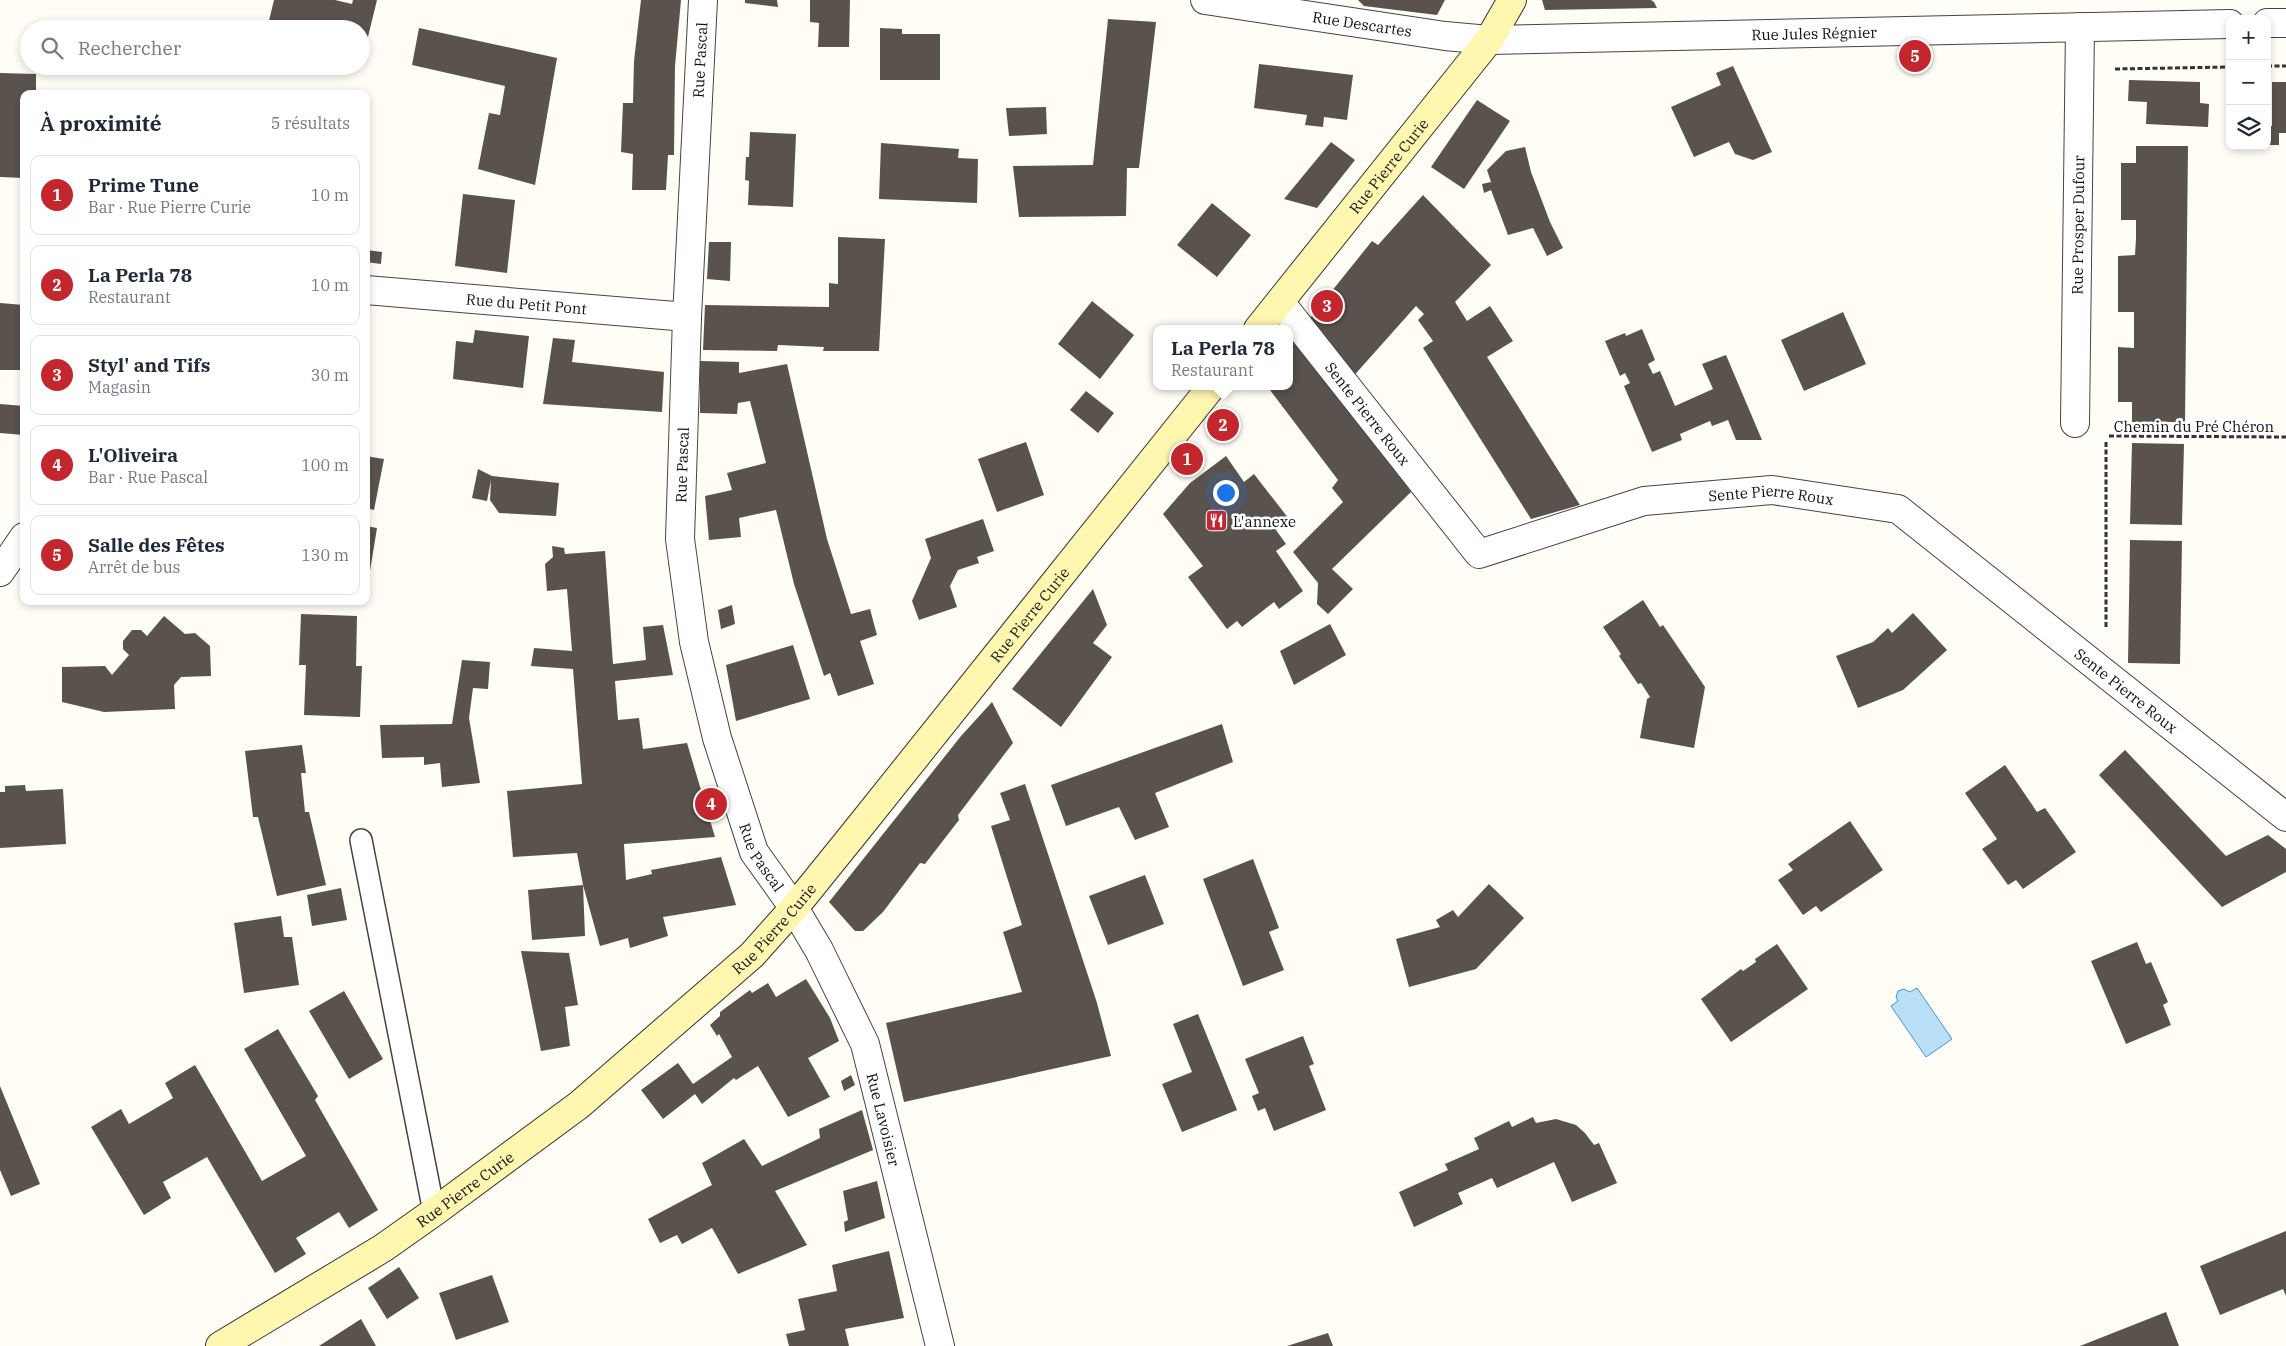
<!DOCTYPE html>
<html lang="fr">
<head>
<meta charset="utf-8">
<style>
  body { margin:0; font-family:"IBM Plex Serif",serif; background:#f2f2f3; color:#1f2937 }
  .controls { position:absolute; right:15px; top:15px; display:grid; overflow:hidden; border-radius:10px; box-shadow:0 2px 8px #0003 }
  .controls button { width:45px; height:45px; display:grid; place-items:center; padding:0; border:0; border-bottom:1px solid #e0e1e3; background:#fff; color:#1f2937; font:25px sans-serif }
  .you { position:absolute; left:1225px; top:492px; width:18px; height:18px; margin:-12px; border:4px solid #fff; border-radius:50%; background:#1a73e8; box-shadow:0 0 0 8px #1a73e833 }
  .badge { display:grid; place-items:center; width:32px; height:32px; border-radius:50%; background:#c4262e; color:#fff; font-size:16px; font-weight:700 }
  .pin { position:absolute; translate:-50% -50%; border:2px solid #fff; box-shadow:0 1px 5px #0006 }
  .popup { position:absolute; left:1153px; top:325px; width:140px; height:65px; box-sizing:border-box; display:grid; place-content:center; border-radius:10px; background:#fff; filter:drop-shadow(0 1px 4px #0005); font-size:16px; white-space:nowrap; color:#747a83 }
  .popup b { font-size:19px; color:#1f2937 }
  .popup::after { content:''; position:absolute; left:50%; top:100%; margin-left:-10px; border:10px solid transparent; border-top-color:#fff }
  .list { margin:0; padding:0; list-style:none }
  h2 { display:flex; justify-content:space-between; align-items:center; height:65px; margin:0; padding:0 20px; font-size:21px }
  h2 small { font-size:16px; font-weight:400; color:#747a83 }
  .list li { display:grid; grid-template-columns:32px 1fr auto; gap:15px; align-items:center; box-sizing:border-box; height:80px; margin:0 10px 10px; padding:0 10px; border:1px solid #e0e1e3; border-radius:10px }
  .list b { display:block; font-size:19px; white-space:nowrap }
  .list p { margin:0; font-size:16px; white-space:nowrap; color:#747a83 }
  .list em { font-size:16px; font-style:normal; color:#747a83 }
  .icon { flex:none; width:28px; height:28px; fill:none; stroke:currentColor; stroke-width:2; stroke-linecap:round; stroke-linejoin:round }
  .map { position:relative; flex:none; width:2286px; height:1346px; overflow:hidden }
  .search { position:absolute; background:#fff; box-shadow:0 2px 8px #0003; left:20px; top:20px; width:350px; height:55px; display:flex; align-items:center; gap:12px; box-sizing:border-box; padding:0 18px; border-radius:28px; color:#747a83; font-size:19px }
  .panel { position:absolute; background:#fff; box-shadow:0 2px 8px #0003; left:20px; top:90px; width:350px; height:515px; border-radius:10px }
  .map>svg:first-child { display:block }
  .water { fill:#b9e0f7; stroke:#3f96cf }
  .building { fill:#5a524d }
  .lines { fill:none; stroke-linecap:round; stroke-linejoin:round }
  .lane-casing { stroke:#444; stroke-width:24 }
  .street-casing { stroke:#444; stroke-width:30 }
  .secondary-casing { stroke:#333; stroke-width:30 }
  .path { stroke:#333; stroke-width:3; stroke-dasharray:5 2.5; stroke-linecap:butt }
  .lane { stroke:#fff; stroke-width:21 }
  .street { stroke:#fff; stroke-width:28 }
  .secondary { stroke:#fff6b0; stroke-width:28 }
  .labels { text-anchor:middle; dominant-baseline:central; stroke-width:5; stroke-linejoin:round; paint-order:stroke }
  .street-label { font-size:15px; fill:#111; stroke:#fff }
  .poi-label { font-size:15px; fill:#111; stroke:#fff; text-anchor:start }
</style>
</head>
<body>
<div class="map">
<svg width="2286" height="1346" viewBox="0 0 2286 1346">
  <rect width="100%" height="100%" fill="#fffdf5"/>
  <!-- water -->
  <path class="water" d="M 1917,988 L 1952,1039 L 1926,1057 L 1891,1006 L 1898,1001 L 1896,997 L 1898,991 L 1904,989 L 1910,992 Z"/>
  <!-- building -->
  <path class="building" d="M 274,0 L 335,0 L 352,4 L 353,0 L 377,0 L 365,49 L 361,48 L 361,29 L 267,29 Z
    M 641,0 L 681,0 L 675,66 L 674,155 L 668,155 L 666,190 L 632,190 L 633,154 L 621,152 L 623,103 L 633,103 L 634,61 Z
    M 745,0 L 777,0 L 778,7 L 745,3 Z
    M 810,0 L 850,0 L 849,47 L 818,47 L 819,23 L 810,22 Z
    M 1358,0 L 1445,0 L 1437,15 L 1364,6 Z
    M 1542,0 L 1651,0 L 1654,2 L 1657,8 L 1545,10 Z
    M 1108,19 L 1156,22 L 1139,168 L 1127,168 L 1126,216 L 1019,217 L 1013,166 L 1093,165 Z
    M 419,28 L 557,58 L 535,185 L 478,169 L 489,113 L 500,115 L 505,86 L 412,65 Z
    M 880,28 L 902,29 L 902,34 L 940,34 L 940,80 L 880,80 Z
    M 1259,64 L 1353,75 L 1347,120 L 1324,117 L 1323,127 L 1305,125 L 1307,115 L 1254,108 Z
    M 1733,66 L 1772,152 L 1753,160 L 1735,154 L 1729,142 L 1694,157 L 1671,107 L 1721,85 L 1716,73 Z
    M 0,73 L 36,74 L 36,94 L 24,94 L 24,178 L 0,177 Z
    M 2129,80 L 2200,82 L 2200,103 L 2209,104 L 2208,127 L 2146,124 L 2147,102 L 2128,101 Z
    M 2272,82 L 2286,82 L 2286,133 L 2279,133 L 2279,145 L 2267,145 L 2267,126 L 2272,126 Z
    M 1477,100 L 1510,121 L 1464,189 L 1431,167 Z
    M 1046,107 L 1047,134 L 1009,136 L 1006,108 Z
    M 750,132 L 796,134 L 793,207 L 748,205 L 749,181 L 745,180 L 746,157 L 749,157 Z
    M 1331,142 L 1355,160 L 1317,208 L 1284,199 Z
    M 881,143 L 959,149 L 958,158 L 978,159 L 977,203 L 879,199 Z
    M 2136,146 L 2188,146 L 2185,422 L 2132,422 L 2132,402 L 2118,402 L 2118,347 L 2134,348 L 2134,312 L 2118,312 L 2118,256 L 2135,255 L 2136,239 L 2136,220 L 2121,220 L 2121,163 L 2136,163 Z
    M 1525,147 L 1531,172 L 1550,222 L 1563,248 L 1547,256 L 1533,228 L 1508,235 L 1491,190 L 1484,193 L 1482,184 L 1491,182 L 1487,170 L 1506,151 Z
    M 463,194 L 515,200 L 507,273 L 455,266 Z
    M 1423,195 L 1491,265 L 1455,302 L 1467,321 L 1490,306 L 1513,341 L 1487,357 L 1580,505 L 1531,519 L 1423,348 L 1433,341 L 1418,320 L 1424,314 L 1416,306 L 1350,380 L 1307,322 L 1372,241 L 1378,245 Z
    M 1212,203 L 1251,235 L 1217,277 L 1177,245 Z
    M 838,237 L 885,239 L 879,351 L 823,351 L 824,347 L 778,345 L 777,351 L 703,350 L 705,305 L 829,307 L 829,283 L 838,284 Z
    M 709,242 L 731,242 L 730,281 L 707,279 Z
    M 366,250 L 382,252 L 381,264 L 366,262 Z
    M 1092,301 L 1134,335 L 1100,379 L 1058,344 Z
    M 0,303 L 24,305 L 24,346 L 20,370 L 0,370 Z
    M 1843,312 L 1866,364 L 1804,391 L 1781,340 Z
    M 1642,329 L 1655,360 L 1648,364 L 1653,374 L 1660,371 L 1675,406 L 1713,389 L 1702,364 L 1726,355 L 1762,440 L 1736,440 L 1728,420 L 1712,426 L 1710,421 L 1680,434 L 1682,440 L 1652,452 L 1624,386 L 1630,383 L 1625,373 L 1620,376 L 1605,341 L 1625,333 L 1626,336 Z
    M 475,330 L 529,336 L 523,388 L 453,379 L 456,341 L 473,343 Z
    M 1297,336 L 1411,492 L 1332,569 L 1353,589 L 1328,614 L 1317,604 L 1318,583 L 1293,552 L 1343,502 L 1332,488 L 1338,480 L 1267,386 L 1289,386 L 1289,346 Z
    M 553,338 L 575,340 L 572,362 L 664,372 L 662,412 L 543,404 Z
    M 700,361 L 739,362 L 739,373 L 787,364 L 827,539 L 851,614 L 870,609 L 877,635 L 860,641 L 874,684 L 838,696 L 830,673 L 824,676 L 794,584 L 776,510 L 739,518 L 741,537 L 709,540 L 705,496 L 732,490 L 727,473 L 766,463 L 750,401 L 738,403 L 737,414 L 700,413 Z
    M 1086,391 L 1114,413 L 1098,433 L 1070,410 Z
    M 0,404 L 24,406 L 24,435 L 0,433 Z
    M 1026,442 L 1044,495 L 997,512 L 978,459 Z
    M 2132,443 L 2184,444 L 2182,525 L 2130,524 Z
    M 366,456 L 384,459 L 374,510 L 366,508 Z
    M 1226,456 L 1244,482 L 1254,474 L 1289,519 L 1276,530 L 1286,544 L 1276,551 L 1303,591 L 1279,609 L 1274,602 L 1242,627 L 1237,621 L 1227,629 L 1188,577 L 1203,566 L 1163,514 L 1190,483 Z
    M 478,469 L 492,476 L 559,483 L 556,516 L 499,513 L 490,500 L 491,480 L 487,501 L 472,498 Z
    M 983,519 L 994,551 L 977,557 L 979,563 L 958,570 L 950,586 L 957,607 L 919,620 L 912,601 L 931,558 L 925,539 Z
    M 366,526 L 377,528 L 369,577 L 366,576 Z
    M 2130,540 L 2182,541 L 2180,664 L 2128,663 Z
    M 552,546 L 564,548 L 565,554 L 605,551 L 613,664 L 646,660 L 643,627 L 663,625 L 673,675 L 615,681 L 618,720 L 639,718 L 643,749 L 687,743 L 715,837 L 624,844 L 626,880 L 652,874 L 651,870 L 721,857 L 736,905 L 663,917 L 668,936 L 630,948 L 628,938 L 600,946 L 583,885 L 585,936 L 532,940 L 528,890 L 583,885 L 577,853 L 513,857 L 507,791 L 582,784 L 573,669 L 531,666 L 534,648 L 572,651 L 567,589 L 547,591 L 545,564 L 553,557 Z
    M 1093,589 L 1107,625 L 1093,643 L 1112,657 L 1061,727 L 1012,689 Z
    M 1643,600 L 1660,627 L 1663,625 L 1705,687 L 1694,748 L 1640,738 L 1647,699 L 1650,697 L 1641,683 L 1638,684 L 1619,656 L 1621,654 L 1603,627 Z
    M 732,605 L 735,624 L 721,629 L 718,610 Z
    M 1913,613 L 1947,650 L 1903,690 L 1858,708 L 1836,656 L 1873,642 L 1888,628 L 1892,633 Z
    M 301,614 L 357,616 L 356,666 L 362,666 L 360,717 L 304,715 L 306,665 L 299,665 Z
    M 164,616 L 185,634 L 195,633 L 210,646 L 211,676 L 181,677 L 174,685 L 175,709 L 104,712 L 62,702 L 62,667 L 105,666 L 112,675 L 129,655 L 123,649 L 123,641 L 132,630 L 141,630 L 147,636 Z
    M 1330,624 L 1346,655 L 1294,685 L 1280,651 Z
    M 793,645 L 810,699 L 736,721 L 726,665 Z
    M 462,660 L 490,662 L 488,689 L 473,688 L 469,718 L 480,783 L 442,787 L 440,763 L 424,765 L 424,757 L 382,758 L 380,725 L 452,724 Z
    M 992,702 L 1013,743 L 958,815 L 959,820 L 925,864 L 920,863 L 883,912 L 863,931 L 855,931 L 829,902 L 961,736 Z
    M 1222,724 L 1233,762 L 1155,793 L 1169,827 L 1135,840 L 1119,807 L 1066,826 L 1051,785 Z
    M 302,745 L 306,773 L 301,773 L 305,812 L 309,812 L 326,885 L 277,896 L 258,817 L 253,817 L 245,751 Z
    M 2125,750 L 2226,856 L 2268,835 L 2286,849 L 2286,872 L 2222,907 L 2099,775 Z
    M 2005,765 L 2037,812 L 2045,808 L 2076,852 L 2023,889 L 2016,880 L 2008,885 L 1982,849 L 1997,839 L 1965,793 Z
    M 1025,784 L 1097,1003 L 1111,1056 L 904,1102 L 886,1023 L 1022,992 L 1003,932 L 1022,925 L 991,826 L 1010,820 L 1000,793 Z
    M 25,785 L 26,791 L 63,789 L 66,844 L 0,848 L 0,792 L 5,792 L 5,786 Z
    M 1850,821 L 1883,870 L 1821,912 L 1816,906 L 1803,915 L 1778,880 L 1793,870 L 1788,864 Z
    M 1253,859 L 1279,928 L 1269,932 L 1284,970 L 1243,986 L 1203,879 Z
    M 1145,875 L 1164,924 L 1108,945 L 1089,896 Z
    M 1489,884 L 1524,918 L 1476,969 L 1409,987 L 1396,939 L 1440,927 L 1436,920 L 1453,910 L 1458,917 Z
    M 341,888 L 347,920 L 312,926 L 307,895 Z
    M 281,916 L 284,937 L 292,937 L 299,985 L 244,993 L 234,923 Z
    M 2137,942 L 2146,964 L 2151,962 L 2168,1002 L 2163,1005 L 2171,1025 L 2126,1044 L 2091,961 Z
    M 1777,944 L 1808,989 L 1731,1042 L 1701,999 L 1741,969 L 1743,971 L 1756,962 L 1755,959 Z
    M 521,951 L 569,953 L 578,1005 L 565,1007 L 570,1046 L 541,1051 Z
    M 806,979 L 830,1018 L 839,1041 L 808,1058 L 830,1097 L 788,1117 L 758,1066 L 736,1080 L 734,1078 L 702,1104 L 695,1094 L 663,1119 L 641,1090 L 678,1063 L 693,1084 L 732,1057 L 719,1034 L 717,1036 L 710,1025 L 720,1016 L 720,1012 L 750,990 L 752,993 L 768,983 L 776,997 Z
    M 344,991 L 383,1059 L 349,1079 L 309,1011 Z
    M 1198,1014 L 1237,1110 L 1182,1132 L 1162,1084 L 1192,1072 L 1173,1024 Z
    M 278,1029 L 318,1096 L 315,1100 L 378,1210 L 349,1228 L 339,1212 L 296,1238 L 306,1254 L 275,1273 L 207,1157 L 163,1182 L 171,1198 L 144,1215 L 91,1127 L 121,1109 L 129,1124 L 173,1098 L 165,1083 L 195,1065 L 262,1181 L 306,1156 L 244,1049 Z
    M 1303,1036 L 1314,1064 L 1309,1066 L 1326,1110 L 1274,1131 L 1265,1108 L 1258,1111 L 1252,1096 L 1259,1093 L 1245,1059 Z
    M 851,1075 L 855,1085 L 844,1091 L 841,1081 Z
    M 0,1086 L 40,1184 L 11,1196 L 0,1170 Z
    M 862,1110 L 873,1150 L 775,1191 L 807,1245 L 738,1274 L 712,1228 L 682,1244 L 677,1235 L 660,1243 L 648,1219 L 712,1185 L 702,1163 L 744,1139 L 762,1166 L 820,1138 L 819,1129 Z
    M 1533,1117 L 1536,1123 L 1556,1119 L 1576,1125 L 1585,1133 L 1594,1145 L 1599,1143 L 1617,1183 L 1572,1202 L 1554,1162 L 1497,1188 L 1492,1178 L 1458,1193 L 1463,1204 L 1414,1227 L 1399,1192 L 1448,1170 L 1445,1164 L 1479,1149 L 1474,1138 L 1509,1121 L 1512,1127 Z
    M 877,1181 L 885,1218 L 845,1232 L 844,1222 L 848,1220 L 843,1191 Z
    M 2286,1231 L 2286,1296 L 2283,1289 L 2220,1315 L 2200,1266 Z
    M 889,1251 L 904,1318 L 845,1329 L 849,1346 L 789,1346 L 786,1334 L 805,1330 L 798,1299 L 837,1291 L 832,1265 Z
    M 399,1267 L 419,1298 L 387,1319 L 368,1288 Z
    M 492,1275 L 509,1322 L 456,1340 L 439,1293 Z
    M 2166,1312 L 2179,1346 L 2080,1346 Z
    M 361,1319 L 376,1346 L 319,1346 Z
    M 1328,1333 L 1333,1346 L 1287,1346 Z"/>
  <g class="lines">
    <defs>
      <path id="lane" d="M 361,840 L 434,1212"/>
      <g id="street">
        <path id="s1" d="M 703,0 L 687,317 L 680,539 L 694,642 L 717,738 L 754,852 L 794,908 L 819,950 L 865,1044 L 940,1346"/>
        <path id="s2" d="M 1205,0 L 1445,36 L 1489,40 L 2230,24"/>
        <path d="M 2267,23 L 2286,23"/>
        <path id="s3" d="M 366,290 L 687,317"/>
        <path id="s4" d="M 1280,302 L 1479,554 L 1644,501 L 1772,490 L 1898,509 L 2286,817"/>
        <path id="s5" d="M 2075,423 L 2080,27"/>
        <path d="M 0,572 L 24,537"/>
      </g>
      <g id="secondary">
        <path id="s6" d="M 1258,329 L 1489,40 L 1512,0"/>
        <path id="s7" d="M 220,1346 L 383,1248 L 434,1212 L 579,1105 L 752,955 L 794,908 L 857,830 L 1212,386"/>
      </g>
    </defs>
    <!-- lane casing -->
    <use href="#lane" class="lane-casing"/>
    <!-- street casing -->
    <use href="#street" class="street-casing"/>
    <!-- secondary casing -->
    <use href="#secondary" class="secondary-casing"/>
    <!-- path -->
    <path class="path" d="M 2267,66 L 2286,66
      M 2115,69 L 2230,67
      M 2109,436 L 2286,437
      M 2106,442 L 2106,628"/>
    <!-- lane -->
    <use href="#lane" class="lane"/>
    <!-- street -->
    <use href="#street" class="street"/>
    <!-- secondary -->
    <use href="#secondary" class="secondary"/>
  </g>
  <!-- icons -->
  <defs>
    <symbol id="restaurant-square" viewBox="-11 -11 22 22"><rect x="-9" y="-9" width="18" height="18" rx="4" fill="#c4262e" stroke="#fff"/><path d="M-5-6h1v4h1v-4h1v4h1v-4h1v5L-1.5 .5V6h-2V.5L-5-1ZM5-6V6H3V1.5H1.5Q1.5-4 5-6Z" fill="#fff"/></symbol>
  </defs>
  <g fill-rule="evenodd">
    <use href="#restaurant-square" x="1204" y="508" width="25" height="25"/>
  </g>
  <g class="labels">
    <!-- street labels -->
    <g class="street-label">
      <text stroke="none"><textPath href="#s2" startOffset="159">Rue Descartes</textPath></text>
      <text stroke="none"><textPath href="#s2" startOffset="612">Rue Jules Régnier</textPath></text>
      <text transform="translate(700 60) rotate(-87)">Rue Pascal</text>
      <text stroke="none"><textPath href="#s6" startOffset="209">Rue Pierre Curie</textPath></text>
      <text stroke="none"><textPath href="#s5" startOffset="198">Rue Prosper Dufour</textPath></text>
      <text stroke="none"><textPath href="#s3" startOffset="161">Rue du Petit Pont</textPath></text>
      <text stroke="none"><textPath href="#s4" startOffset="142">Sente Pierre Roux</textPath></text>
      <text x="2194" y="426">Chemin du Pré Chéron</text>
      <text transform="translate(682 465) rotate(-88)">Rue Pascal</text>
      <text stroke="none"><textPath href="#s4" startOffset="622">Sente Pierre Roux</textPath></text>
      <text stroke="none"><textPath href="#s7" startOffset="1101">Rue Pierre Curie</textPath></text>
      <text stroke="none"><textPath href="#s4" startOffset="1042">Sente Pierre Roux</textPath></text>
      <text stroke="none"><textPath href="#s1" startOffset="870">Rue Pascal</textPath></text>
      <text stroke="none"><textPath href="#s7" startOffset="696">Rue Pierre Curie</textPath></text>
      <text stroke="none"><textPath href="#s1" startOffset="1162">Rue Lavoisier</textPath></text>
      <text stroke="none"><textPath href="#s7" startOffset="291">Rue Pierre Curie</textPath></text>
    </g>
    <!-- poi labels -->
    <g class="poi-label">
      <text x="1233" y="521">L'annexe</text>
    </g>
  </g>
</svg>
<div class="controls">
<button>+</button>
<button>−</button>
<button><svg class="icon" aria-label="layers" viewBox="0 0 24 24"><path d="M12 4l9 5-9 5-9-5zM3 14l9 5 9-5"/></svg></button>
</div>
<div class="you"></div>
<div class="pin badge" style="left:1187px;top:459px">1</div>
<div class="pin badge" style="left:1223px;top:425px">2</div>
<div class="popup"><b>La Perla 78</b>Restaurant</div>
<div class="pin badge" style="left:1327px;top:306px">3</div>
<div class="pin badge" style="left:711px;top:804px">4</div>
<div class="pin badge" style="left:1915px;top:56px">5</div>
<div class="search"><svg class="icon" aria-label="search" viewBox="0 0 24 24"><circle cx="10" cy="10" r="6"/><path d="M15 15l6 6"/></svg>Rechercher</div>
<section class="panel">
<h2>À proximité<small>5 résultats</small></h2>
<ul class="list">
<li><span class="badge">1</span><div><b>Prime Tune</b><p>Bar · Rue Pierre Curie</p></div><em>10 m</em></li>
<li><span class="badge">2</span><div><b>La Perla 78</b><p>Restaurant</p></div><em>10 m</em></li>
<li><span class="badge">3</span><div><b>Styl' and Tifs</b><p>Magasin</p></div><em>30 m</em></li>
<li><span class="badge">4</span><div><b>L'Oliveira</b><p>Bar · Rue Pascal</p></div><em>100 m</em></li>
<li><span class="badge">5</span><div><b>Salle des Fêtes</b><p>Arrêt de bus</p></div><em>130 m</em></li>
</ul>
</section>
</div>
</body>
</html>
